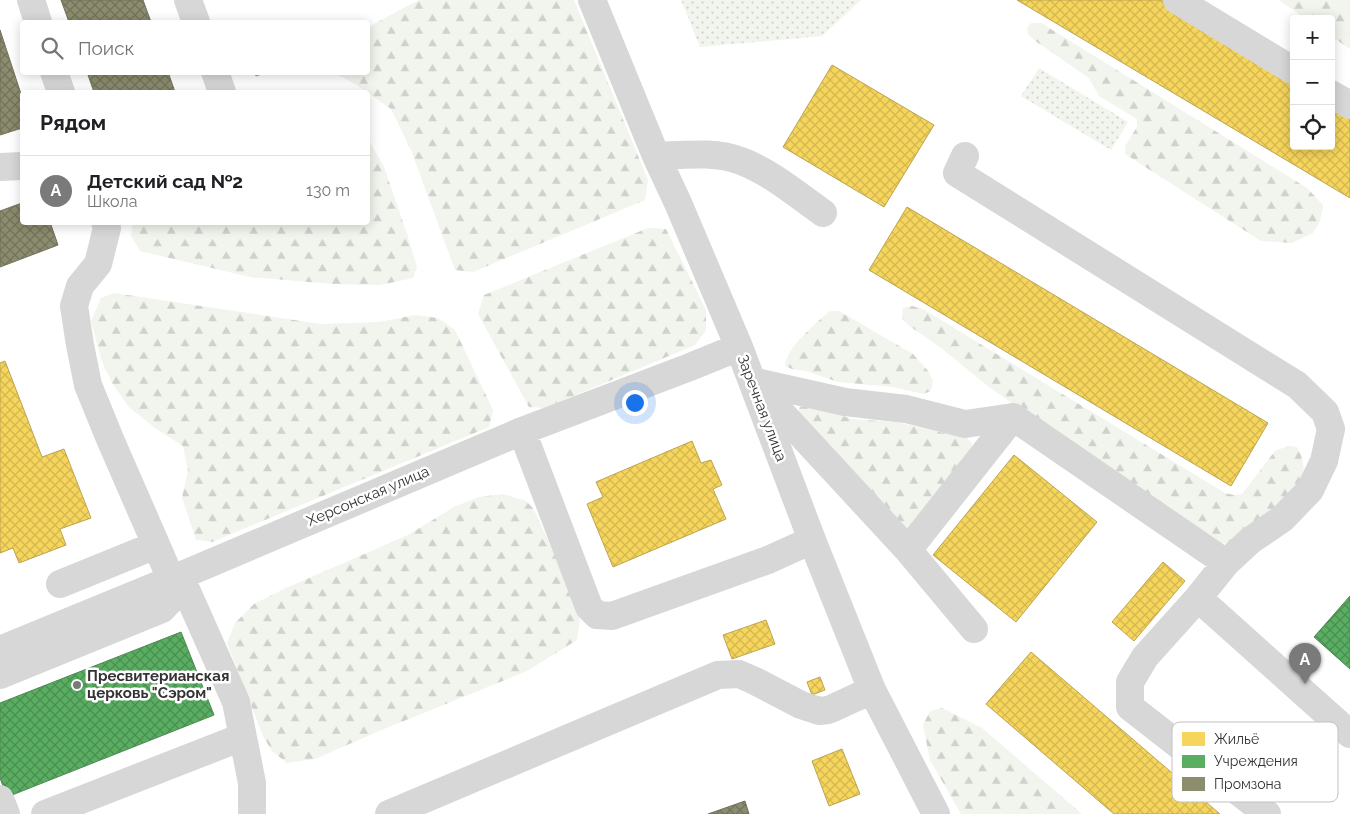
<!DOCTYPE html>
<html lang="ru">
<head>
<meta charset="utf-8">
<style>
  body { margin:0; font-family:Raleway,sans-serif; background:#f6f6f6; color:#202124 }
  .controls { position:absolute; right:15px; top:15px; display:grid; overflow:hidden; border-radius:5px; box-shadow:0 2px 12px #0003 }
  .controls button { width:45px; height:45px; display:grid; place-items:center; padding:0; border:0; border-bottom:1px solid #e0e0e0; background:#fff; color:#202124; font:25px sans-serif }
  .you { position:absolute; left:634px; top:402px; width:18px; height:18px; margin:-12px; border:4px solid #fff; border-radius:50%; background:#1a73e8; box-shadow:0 0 0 8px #1a73e833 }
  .badge { display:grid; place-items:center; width:32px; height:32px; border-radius:50%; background:#7a7a7a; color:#fff; font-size:16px; font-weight:700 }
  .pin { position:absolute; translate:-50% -41px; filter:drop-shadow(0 1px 2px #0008) }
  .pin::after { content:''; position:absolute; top:26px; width:18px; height:15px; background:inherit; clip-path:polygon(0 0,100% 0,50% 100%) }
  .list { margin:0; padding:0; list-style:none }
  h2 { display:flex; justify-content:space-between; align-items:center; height:65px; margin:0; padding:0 20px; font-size:21px }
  h2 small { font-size:16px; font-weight:400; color:#757577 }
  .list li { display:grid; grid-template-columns:32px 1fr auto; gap:15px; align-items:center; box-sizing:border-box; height:70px; padding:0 20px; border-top:1px solid #e0e0e0 }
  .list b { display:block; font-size:19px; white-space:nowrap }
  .list p { margin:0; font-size:16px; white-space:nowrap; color:#757577 }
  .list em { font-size:16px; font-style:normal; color:#757577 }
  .icon { flex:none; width:28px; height:28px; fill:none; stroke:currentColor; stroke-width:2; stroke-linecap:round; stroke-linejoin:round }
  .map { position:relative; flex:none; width:1350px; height:814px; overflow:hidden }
  .search { position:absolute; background:#fff; box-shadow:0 2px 12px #0003; left:20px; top:20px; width:350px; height:55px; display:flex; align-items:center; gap:12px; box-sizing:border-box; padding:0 18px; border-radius:5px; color:#757577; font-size:19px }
  .panel { position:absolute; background:#fff; box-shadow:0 2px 12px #0003; left:20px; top:90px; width:350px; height:135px; border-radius:5px }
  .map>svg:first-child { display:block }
  .grass { fill:url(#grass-dots) }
  .forest { fill:url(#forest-firs) }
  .homes { fill:url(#homes-cross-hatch); stroke:#bca450 }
  .public { fill:url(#public-cross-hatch); stroke:#4e8953 }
  .industry { fill:url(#industry-cross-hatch); stroke:#71715c }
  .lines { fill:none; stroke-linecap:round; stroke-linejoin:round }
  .minor { stroke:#d7d7d7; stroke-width:28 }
  .poi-dot { fill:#7a7a7a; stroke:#fff; stroke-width:2 }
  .labels { text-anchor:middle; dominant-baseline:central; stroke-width:5; stroke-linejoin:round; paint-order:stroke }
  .street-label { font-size:15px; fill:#333; stroke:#fff }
  .poi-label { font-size:15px; font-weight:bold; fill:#333; stroke:#fff; text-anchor:start }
  .key { fill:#fff; stroke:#c2c2c2; stroke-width:1 }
  .key-label { font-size:14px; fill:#333 }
</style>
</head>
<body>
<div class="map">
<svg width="1350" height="814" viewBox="0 0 1350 814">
  <defs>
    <pattern id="grass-dots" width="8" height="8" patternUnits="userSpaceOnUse" patternTransform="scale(1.25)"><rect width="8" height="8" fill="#f1f5ed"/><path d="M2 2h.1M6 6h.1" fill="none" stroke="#cfd2cc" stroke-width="1.8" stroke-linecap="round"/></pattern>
    <pattern id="forest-firs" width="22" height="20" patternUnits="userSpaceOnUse" patternTransform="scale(1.25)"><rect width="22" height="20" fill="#f1f5ed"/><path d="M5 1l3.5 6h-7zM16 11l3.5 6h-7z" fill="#cfd2cc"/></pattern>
    <pattern id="homes-cross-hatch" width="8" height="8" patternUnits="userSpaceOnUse" patternTransform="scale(1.25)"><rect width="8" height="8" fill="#f6d55c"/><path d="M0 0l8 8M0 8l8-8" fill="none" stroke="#d3b750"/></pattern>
    <pattern id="public-cross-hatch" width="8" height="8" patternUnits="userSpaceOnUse" patternTransform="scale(1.25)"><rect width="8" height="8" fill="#5aae61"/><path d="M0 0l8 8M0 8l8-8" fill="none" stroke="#4b8e51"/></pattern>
    <pattern id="industry-cross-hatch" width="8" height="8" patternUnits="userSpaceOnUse" patternTransform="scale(1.25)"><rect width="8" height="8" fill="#8c8c6e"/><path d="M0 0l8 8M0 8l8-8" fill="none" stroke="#73735b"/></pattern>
  </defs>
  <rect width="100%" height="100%" fill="#fff"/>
  <!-- grass -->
  <path class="grass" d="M 681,0 L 861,0 L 822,36 L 700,47 Z
    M 1039,68 L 1128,122 L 1111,150 L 1021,96 Z"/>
  <!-- forest -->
  <path class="forest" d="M 419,0 L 574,0 L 648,180 L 645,200 L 473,272 L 455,270 L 411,150 L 391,109 L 355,84 L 334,73 L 368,72 L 368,27 Z
    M 1279,0 L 1350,0 L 1350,49 L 1331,36 L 1331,19 L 1306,19 Z
    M 1031,23 L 1042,23 L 1046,26 L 1307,188 L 1323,205 L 1320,221 L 1313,233 L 1292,243 L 1261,241 L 1125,154 L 1125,146 L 1137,127 L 1137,119 L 1099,96 L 1089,78 L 1034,40 L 1028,34 L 1027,28 Z
    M 368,139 L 384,167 L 407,234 L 417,267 L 413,278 L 380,285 L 332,284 L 250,277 L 140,251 L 131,236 L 133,223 L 368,222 Z
    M 648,228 L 666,229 L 706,310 L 706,330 L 695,345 L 545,408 L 529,407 L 478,314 L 484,295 Z
    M 114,293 L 321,324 L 379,322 L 415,315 L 438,318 L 455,330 L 493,410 L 489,427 L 212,542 L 196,540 L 182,497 L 188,471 L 183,446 L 155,428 L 129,407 L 112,383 L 101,359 L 91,321 L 101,298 Z
    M 912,306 L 923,309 L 1225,493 L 1234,495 L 1242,494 L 1275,451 L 1288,446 L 1297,447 C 1305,461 1304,472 1303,487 L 1234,544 L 1218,543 L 1162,508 L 989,387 L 941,348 L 908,325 L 902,318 L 903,308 Z
    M 830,311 L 839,311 L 913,354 L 928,371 L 933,381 L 931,391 L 923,394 L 893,387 L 838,382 L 806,371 L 792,369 L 785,366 C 785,349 817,322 830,311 Z
    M 809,405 L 852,419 L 896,422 L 948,434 L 963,434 L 972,443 L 972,455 L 914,527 L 907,529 L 799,414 L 799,407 Z
    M 503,494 L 526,501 L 533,508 L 572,591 L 580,619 L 577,640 L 527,671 L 384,729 L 315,759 L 287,763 L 272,751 L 263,736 L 227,643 L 235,623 L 254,604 L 286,588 L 408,535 L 454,507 L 479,497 Z
    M 942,708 L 982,728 L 1082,814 L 961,814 L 930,760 L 923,725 L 930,711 Z"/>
  <!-- homes -->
  <path class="homes" d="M 1017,0 L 1161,0 L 1294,79 L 1294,146 L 1331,146 L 1331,101 L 1350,112 L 1350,198 Z
    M 832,65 L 934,125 L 884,207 L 783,147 Z
    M 254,72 L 267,72 L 256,76 Z
    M 907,207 L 1268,423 L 1231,486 L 869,270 Z
    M 5,361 L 42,457 L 64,449 L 91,518 L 60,529 L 66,545 L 19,563 L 13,548 L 0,553 L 0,363 Z
    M 692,441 L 701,463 L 711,460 L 722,485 L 713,489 L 726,519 L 613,567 L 587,504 L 603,497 L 596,482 Z
    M 1014,455 L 1097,522 L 1016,622 L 933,555 Z
    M 1163,562 L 1185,581 L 1134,641 L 1112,622 Z
    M 766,620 L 775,644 L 732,659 L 723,635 Z
    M 1031,652 L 1220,814 L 1114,814 L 986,704 Z
    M 820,677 L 825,690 L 812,695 L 807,682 Z
    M 842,749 L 860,794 L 829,806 L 812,761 Z"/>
  <!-- public -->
  <path class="public" d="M 1350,596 L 1350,669 L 1314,637 Z
    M 181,632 L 214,715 L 7,797 L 0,778 L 0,703 Z"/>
  <!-- industry -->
  <path class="industry" d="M 61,0 L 143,0 L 151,22 L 69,22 Z
    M 0,30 L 22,97 L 22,128 L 0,135 Z
    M 87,72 L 168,72 L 175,92 L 94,92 Z
    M 22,203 L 22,222 L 50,222 L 58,245 L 0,267 L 0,211 Z
    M 745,801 L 749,814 L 708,814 Z"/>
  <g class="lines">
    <!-- minor -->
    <path class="minor" d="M 31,0 L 38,22
      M 188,0 L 196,22
      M 592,0 L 656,156 L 678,203 L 739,347 L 812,540 L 872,690 L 936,814
      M 1177,0 L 1294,71
      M 54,72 L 61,92
      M 215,72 L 222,92
      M 1331,94 L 1350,105
      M 656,156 C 684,155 715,151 741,161 C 769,171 799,196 823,213
      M 965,156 L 957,173 L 1297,385 L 1325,412 L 1331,429 L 1324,461 L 1310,490 L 1282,519 L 1251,540 L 1226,563 L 1198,598 L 1145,657 L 1130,682 L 1130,707 L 1267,814
      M 0,167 L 22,166
      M 752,381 L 845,402 L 906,409 L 965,424 L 1013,417 L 1226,563
      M 762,392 L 908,550 L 974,629
      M 522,431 L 589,607 L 597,615 L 612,616 L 768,560 L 812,540
      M 908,550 L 1013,417
      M 180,576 L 236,702 L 252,783 L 252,814
      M 60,584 L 156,545
      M 1198,598 L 1350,734
      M 0,650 L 180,576 L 522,431 L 690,367 L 739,347
      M 0,675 L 162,609 L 174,596 L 171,579 L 110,439 L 88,385 L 80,345 L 74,306 L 80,286 L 98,264 L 107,228 L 105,222
      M 0,799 L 6,814
      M 45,814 L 242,737
      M 389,814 L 718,675 L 739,674 L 755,681 L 801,705 L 819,711 L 828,710 L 833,708 L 872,690"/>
  </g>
  <!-- markers -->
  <circle class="poi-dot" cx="77" cy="685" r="5"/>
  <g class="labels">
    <!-- street labels -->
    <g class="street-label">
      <text transform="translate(762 408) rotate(69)">Заречная улица</text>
      <text transform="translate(368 496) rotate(-23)">Херсонская улица</text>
    </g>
    <!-- poi labels -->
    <g class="poi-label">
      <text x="87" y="676">Пресвитерианская<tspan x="87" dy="17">церковь "Сэром"</tspan></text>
    </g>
  </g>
  <!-- legend -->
  <rect x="1172" y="722" width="166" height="80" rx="8" class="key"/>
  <rect x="1182" y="732" width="23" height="14" fill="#f6d55c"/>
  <rect x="1182" y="755" width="23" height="13" fill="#5aae61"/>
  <rect x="1182" y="777" width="23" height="14" fill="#8c8c6e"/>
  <g class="key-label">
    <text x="1214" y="744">Жильё</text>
    <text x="1214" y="766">Учреждения</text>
    <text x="1214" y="789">Промзона</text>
  </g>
</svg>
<div class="controls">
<button>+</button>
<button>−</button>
<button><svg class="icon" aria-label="locate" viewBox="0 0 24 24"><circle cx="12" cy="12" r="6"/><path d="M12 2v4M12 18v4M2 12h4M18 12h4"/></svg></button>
</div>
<div class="you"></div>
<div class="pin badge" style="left:1305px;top:684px">A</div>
<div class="search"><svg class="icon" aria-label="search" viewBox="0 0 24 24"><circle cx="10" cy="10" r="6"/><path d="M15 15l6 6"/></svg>Поиск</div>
<section class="panel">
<h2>Рядом<small></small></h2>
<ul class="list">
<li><span class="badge">A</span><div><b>Детский сад №2</b><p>Школа</p></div><em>130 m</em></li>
</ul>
</section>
</div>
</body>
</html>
